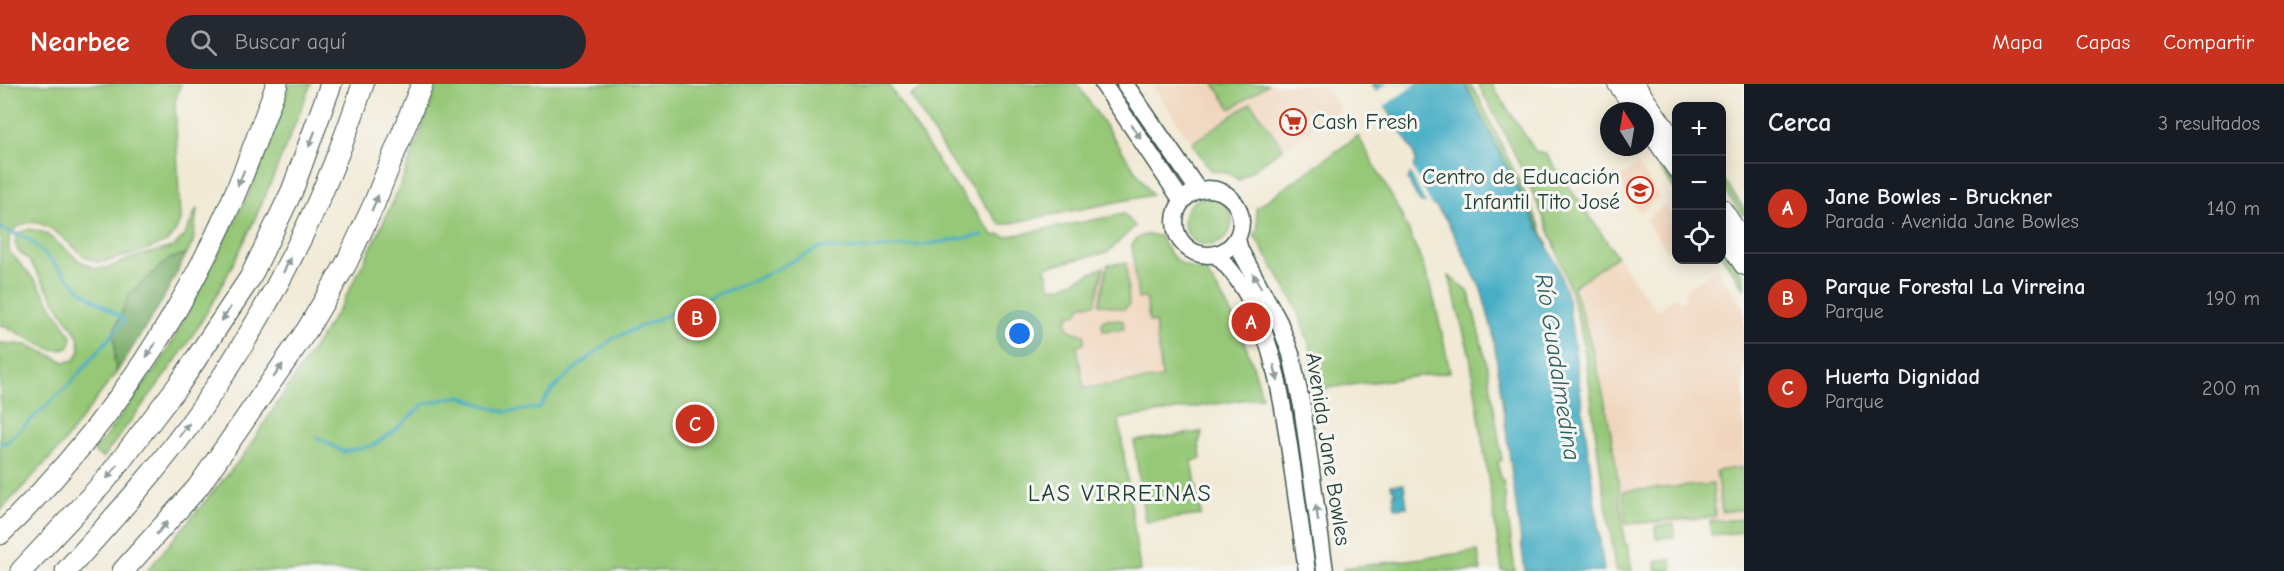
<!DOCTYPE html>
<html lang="es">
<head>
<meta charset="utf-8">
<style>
  body { margin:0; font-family:"Comic Neue",sans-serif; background:#242831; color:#f1f3f6 }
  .controls { position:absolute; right:18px; top:18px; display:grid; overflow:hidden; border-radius:12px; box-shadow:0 3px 15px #0003 }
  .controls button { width:54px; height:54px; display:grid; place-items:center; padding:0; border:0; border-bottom:2px solid #363941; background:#171b24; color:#f1f3f6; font:30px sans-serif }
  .compass { position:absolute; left:1600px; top:18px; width:54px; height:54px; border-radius:50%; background:#171b24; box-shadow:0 3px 15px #0003; rotate:349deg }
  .you { position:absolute; left:1020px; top:250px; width:21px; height:21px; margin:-15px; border:4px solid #fff; border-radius:50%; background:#1a73e8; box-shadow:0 0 0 9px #1a73e833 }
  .badge { display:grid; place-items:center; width:39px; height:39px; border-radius:50%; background:#c8321e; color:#fff; font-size:20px; font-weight:700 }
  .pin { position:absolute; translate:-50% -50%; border:3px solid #fff; box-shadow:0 2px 6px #0006 }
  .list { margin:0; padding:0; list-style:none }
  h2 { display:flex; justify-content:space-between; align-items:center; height:78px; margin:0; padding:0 24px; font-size:26px }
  h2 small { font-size:20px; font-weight:400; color:#9ea1a6 }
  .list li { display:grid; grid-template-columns:39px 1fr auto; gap:18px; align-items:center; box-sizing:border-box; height:90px; padding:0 24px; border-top:2px solid #363941 }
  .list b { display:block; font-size:22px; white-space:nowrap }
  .list p { margin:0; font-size:20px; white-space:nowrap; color:#9ea1a6 }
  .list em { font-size:20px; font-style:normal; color:#9ea1a6 }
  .icon { flex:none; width:33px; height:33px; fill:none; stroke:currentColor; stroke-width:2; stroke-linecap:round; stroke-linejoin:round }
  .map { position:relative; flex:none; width:1744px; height:487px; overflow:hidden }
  header { display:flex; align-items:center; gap:36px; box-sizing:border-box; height:84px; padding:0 30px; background:#c8321e; color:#fff }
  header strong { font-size:28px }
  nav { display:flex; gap:33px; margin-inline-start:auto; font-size:21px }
  .search { width:420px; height:54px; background:#242831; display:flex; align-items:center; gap:15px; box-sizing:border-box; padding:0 21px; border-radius:33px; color:#9ea1a6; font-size:22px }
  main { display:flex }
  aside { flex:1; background:#171b24 }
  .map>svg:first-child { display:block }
  .built { fill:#f0d5bc }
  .green { fill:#96c878; stroke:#5a8256; stroke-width:1.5 }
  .forest { fill:#78ac68; stroke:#4c744e; stroke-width:1.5 }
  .water { fill:#46aec5; stroke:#32767c; stroke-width:1.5 }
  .pier { fill:#f1e9d4 }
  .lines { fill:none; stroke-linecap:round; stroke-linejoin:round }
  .stream { stroke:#46aec5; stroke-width:3 }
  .secondary-casing { stroke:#3e574c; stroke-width:19 }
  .primary-casing { stroke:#3e574c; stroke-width:20 }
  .motorway-casing { stroke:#3e574c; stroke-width:23 }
  .secondary { stroke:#fff; stroke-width:16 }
  .primary { stroke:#fff; stroke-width:18 }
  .motorway { stroke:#fff; stroke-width:21 }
  .oneway { fill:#8f9e9a }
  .labels { text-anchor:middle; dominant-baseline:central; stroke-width:6; stroke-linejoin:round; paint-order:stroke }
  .poi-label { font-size:22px; fill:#1f3d34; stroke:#f6f6f2; text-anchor:start }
  .street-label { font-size:22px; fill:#1f3d34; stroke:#f6f6f2 }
  .water-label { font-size:24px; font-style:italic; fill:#2b5f60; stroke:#f6f6f2 }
  .neighbourhood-label { font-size:24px; letter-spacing:1.5px; fill:#1f3d34; stroke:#f6f6f2 }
</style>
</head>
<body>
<header>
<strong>Nearbee</strong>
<div class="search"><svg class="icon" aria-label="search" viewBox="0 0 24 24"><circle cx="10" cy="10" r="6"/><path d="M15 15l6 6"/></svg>Buscar aquí</div>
<nav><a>Mapa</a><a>Capas</a><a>Compartir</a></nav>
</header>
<main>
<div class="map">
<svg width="1744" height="487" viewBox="0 0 1744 487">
  <rect width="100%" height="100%" fill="#f6f6f2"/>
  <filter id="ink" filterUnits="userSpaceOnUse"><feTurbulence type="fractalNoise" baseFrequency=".0167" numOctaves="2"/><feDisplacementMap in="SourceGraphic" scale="12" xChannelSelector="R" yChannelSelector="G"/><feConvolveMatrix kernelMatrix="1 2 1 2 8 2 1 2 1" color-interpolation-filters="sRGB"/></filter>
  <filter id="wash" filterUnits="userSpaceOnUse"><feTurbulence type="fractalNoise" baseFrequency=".008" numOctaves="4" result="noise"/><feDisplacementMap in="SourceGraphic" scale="24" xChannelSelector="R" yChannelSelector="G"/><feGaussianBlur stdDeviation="1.35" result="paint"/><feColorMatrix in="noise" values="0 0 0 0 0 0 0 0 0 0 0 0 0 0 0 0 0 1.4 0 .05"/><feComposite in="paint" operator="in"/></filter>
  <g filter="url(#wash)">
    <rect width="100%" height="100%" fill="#f1e9d4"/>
    <!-- built -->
    <path class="built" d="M 1151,0 L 1323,0 L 1340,25 L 1283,64 L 1251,19 L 1192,59 Z
      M 1638,81 L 1660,113 L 1639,128 L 1617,96 Z
      M 1665,121 L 1676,137 L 1676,161 L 1667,167 L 1645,136 Z
      M 1617,172 L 1656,227 L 1676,212 L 1680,218 L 1687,212 L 1684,207 L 1716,184 L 1744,225 L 1744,432 L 1624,442 L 1603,311 L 1590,259 L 1573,202 Z
      M 1133,178 L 1138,214 L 1146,213 L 1149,238 L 1155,237 L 1162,295 L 1084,304 L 1079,266 L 1050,203 L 1060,203 L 1068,200 L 1097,186 L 1103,181 Z"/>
    <!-- green -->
    <path class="green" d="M 0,0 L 181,0 L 175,17 L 180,137 C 177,144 174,152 168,157 C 161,162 105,179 98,178 C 74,174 48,123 18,143 C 9,148 8,157 9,167 L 37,199 L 72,253 L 69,263 C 50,275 20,245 0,241 Z
      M 289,0 L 311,0 C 281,75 251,151 211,221 C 181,275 139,324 103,374 L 94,368 L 161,278 L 193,219 L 248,111 L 278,37 Z
      M 438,0 L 888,0 L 945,89 L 994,152 L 1001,151 L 1005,153 L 1124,130 L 1135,142 L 1108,168 L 1045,183 L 1050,203 L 1061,203 L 1104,183 L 1095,220 L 1082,221 L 1076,231 L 1071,230 L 1066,236 L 1069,246 L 1084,251 L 1084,260 L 1077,262 L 1084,304 L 1162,294 L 1155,238 L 1149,238 L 1146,213 L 1138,215 L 1132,161 C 1140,149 1146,150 1160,152 C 1169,174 1183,184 1206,188 C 1234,229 1250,265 1262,313 L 1119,335 L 1140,487 L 147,487 L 243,372 L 341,222 L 378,150 L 403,95 Z
      M 928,0 L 1077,0 L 1152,111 L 1001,141 L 952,79 L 910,12 Z
      M 1111,0 L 1118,0 L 1173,81 L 1168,84 Z
      M 1214,0 L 1268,0 L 1231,25 Z
      M 1465,0 L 1469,0 L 1478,12 L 1539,139 L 1548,161 Z
      M 1478,0 L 1491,0 L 1536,68 L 1546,70 L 1617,172 L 1573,203 C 1602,285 1618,374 1625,461 L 1628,461 L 1632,487 L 1615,487 C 1612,449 1604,412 1599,374 C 1592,332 1590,289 1581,248 C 1561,160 1521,79 1478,0 Z
      M 1251,19 L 1283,64 L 1239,96 L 1228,89 L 1210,86 L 1192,59 Z
      M 1645,51 L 1676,96 L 1676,107 L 1645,62 Z
      M 1358,52 C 1388,104 1418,157 1434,216 C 1440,239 1445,264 1450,288 L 1320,305 L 1308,256 L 1294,218 L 1254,151 L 1258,145 L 1256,124 Z
      M 1722,93 L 1744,125 L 1744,131 L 1742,131 L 1722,102 Z
      M1184 137a24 24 0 1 1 48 0a24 24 0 1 1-48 0Z
      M 197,124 L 193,159 L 187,169 L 169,176 L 151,192 L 114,274 L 116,289 L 61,362 L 0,427 L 0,259 L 28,261 L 65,278 L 75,276 L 80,266 L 78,252 L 59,223 L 29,176 L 18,167 L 15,158 L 18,149 L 30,145 L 45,149 L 80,177 L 94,184 L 109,184 L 131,174 L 173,163 L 185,151 Z
      M 1722,160 L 1744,193 L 1744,204 L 1722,172 Z
      M 1126,179 L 1129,221 L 1124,225 L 1099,220 L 1108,180 Z
      M 1449,192 L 1469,209 L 1488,285 L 1502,376 L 1498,379 L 1500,394 L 1503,396 L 1515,487 L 1502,487 L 1470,272 Z
      M 1107,235 L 1123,237 L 1124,245 L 1103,247 L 1102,238 Z
      M 1299,347 L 1318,487 L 1312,487 L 1293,348 Z
      M 1202,348 L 1199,359 L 1201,375 L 1192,377 L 1201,431 L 1145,438 L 1134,357 Z
      M 1741,383 L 1744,425 L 1722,428 L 1716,387 Z
      M 1713,400 L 1715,433 L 1626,440 L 1623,407 Z
      M 1744,435 L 1744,448 L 1711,451 L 1710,437 Z
      M 1674,440 L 1675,453 L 1656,454 L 1655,442 Z
      M 1478,467 L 1481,487 L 1344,487 L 1344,484 Z
      M 1671,475 L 1672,487 L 1657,487 L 1656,477 Z"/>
    <!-- forest -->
    <path class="forest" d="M 187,169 L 162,217 L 116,289 L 114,246 L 130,209 L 169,175 Z"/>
    <!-- water -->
    <path class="water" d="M 1372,0 L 1465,0 L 1558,183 L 1568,216 L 1604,487 L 1525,487 L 1493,249 L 1481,205 L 1446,135 L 1435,122 L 1420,118 L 1408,96 L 1416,77 L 1413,67 Z
      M 1404,400 L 1407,423 L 1395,424 L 1393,409 L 1395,409 L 1394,405 L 1392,405 L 1391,401 Z"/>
    <!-- pier -->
    <path class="pier" d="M 1387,0 L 1416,0 L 1383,23 L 1374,9 Z
      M 1412,82 L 1433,124 L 1427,122 L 1410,88 Z"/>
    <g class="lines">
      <!-- stream -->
      <path class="stream" d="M 0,144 L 29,155 L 83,208 L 125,236 L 69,301 L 7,358 L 0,360
        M 317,353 L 343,368 L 372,362 L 393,348 L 424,320 L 459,312 L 504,328 L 539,324 L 552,306 L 571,288 L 614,254 L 697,218 L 755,196 L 819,164 L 865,165 L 923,161 L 983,151"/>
    </g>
  </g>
  <g filter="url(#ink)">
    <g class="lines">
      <defs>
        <path id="secondary" d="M 1103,0 L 1182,117
          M 1125,0 L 1198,106
          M1175 138a33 33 0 1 1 66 0a33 33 0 1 1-66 0Z
          M 1237,155 L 1240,166 L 1279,238 L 1291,270 L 1302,322 L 1325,487
          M 1215,170 C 1270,218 1282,313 1292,382 C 1297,417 1302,452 1307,487"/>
        <path id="primary" d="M 1617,0 L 1636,27
          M 1635,0 L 1676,59
          M 1645,40 L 1676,85
          M 1722,124 L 1744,157
          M 1722,150 L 1744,182"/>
        <path id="motorway" d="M 0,450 C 97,356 176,243 231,119 C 248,80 262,40 277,0
          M 21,487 L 105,397 L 180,299 L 250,194 L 292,107 L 331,0
          M 66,487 C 114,434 162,381 203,322 C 271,223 326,115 363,0
          M 123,487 L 198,403 L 307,246 L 346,180 L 374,120 L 422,0"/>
      </defs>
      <!-- secondary casing -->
      <use href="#secondary" class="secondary-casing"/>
      <!-- primary casing -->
      <use href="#primary" class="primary-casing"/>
      <!-- motorway casing -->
      <use href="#motorway" class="motorway-casing"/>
      <!-- secondary -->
      <use href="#secondary" class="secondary"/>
      <!-- primary -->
      <use href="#primary" class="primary"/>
      <!-- motorway -->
      <use href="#motorway" class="motorway"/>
    </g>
    <!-- one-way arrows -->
    <defs><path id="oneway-solid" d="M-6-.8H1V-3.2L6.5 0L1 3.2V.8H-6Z" transform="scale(1.5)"/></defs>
    <g class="oneway">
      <use href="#oneway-solid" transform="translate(1136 48) rotate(56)"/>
      <use href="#oneway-solid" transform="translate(312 55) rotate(111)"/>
      <use href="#oneway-solid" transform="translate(241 94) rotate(112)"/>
      <use href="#oneway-solid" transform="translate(375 119) rotate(-67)"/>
      <use href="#oneway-solid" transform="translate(287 181) rotate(-63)"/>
      <use href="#oneway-solid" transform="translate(1257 197) rotate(-120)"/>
      <use href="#oneway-solid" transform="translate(226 230) rotate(123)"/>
      <use href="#oneway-solid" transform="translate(151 266) rotate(123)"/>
      <use href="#oneway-solid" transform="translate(278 287) rotate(-55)"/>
      <use href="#oneway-solid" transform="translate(1276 289) rotate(76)"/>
      <use href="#oneway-solid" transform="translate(184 346) rotate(-52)"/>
      <use href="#oneway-solid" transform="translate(112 388) rotate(128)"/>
      <use href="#oneway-solid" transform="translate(1317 429) rotate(-98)"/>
      <use href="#oneway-solid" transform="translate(162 444) rotate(-49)"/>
    </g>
  </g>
  <!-- icons -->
  <defs>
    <symbol id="supermarket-ring" viewBox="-11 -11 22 22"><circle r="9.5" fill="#f6f6f2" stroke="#c8321e" stroke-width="1.5"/><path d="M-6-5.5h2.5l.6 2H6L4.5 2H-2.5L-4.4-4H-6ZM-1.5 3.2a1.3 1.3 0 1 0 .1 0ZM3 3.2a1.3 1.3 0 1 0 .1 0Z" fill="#c8321e"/></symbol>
    <symbol id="school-ring" viewBox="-11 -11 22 22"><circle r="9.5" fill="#f6f6f2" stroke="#c8321e" stroke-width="1.5"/><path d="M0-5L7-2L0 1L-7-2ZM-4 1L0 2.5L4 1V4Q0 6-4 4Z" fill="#c8321e"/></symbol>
  </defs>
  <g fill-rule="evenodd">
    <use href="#supermarket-ring" x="1278" y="23" width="30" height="30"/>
    <use href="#school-ring" x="1625" y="91" width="30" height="30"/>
  </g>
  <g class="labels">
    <!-- poi labels -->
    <g class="poi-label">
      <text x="1312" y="38">Cash Fresh</text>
      <text x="1620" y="93" text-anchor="end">Centro de Educación<tspan x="1620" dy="25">Infantil Tito José</tspan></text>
    </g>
    <!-- street labels -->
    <g class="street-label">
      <text transform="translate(1328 365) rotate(81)">Avenida Jane Bowles</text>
    </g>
    <!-- water labels -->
    <g class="water-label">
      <text transform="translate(1558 283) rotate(81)">Río Guadalmedina</text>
    </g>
    <!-- neighbourhood labels -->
    <g class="neighbourhood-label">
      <text x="1120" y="409">LAS VIRREINAS</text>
    </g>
  </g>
</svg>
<div class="controls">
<button>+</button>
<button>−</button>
<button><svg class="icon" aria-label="locate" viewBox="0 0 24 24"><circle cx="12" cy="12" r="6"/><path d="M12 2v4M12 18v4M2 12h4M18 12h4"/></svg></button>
</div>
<svg class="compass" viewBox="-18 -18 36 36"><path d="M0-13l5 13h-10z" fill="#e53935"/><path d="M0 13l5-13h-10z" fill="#9ea1a6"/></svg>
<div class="you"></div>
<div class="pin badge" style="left:1251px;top:238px">A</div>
<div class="pin badge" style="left:697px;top:234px">B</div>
<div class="pin badge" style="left:695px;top:340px">C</div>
</div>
<aside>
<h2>Cerca<small>3 resultados</small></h2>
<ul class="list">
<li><span class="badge">A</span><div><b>Jane Bowles - Bruckner</b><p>Parada · Avenida Jane Bowles</p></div><em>140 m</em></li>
<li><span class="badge">B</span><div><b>Parque Forestal La Virreina</b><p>Parque</p></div><em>190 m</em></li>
<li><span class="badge">C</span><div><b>Huerta Dignidad</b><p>Parque</p></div><em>200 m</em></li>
</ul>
</aside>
</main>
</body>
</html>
